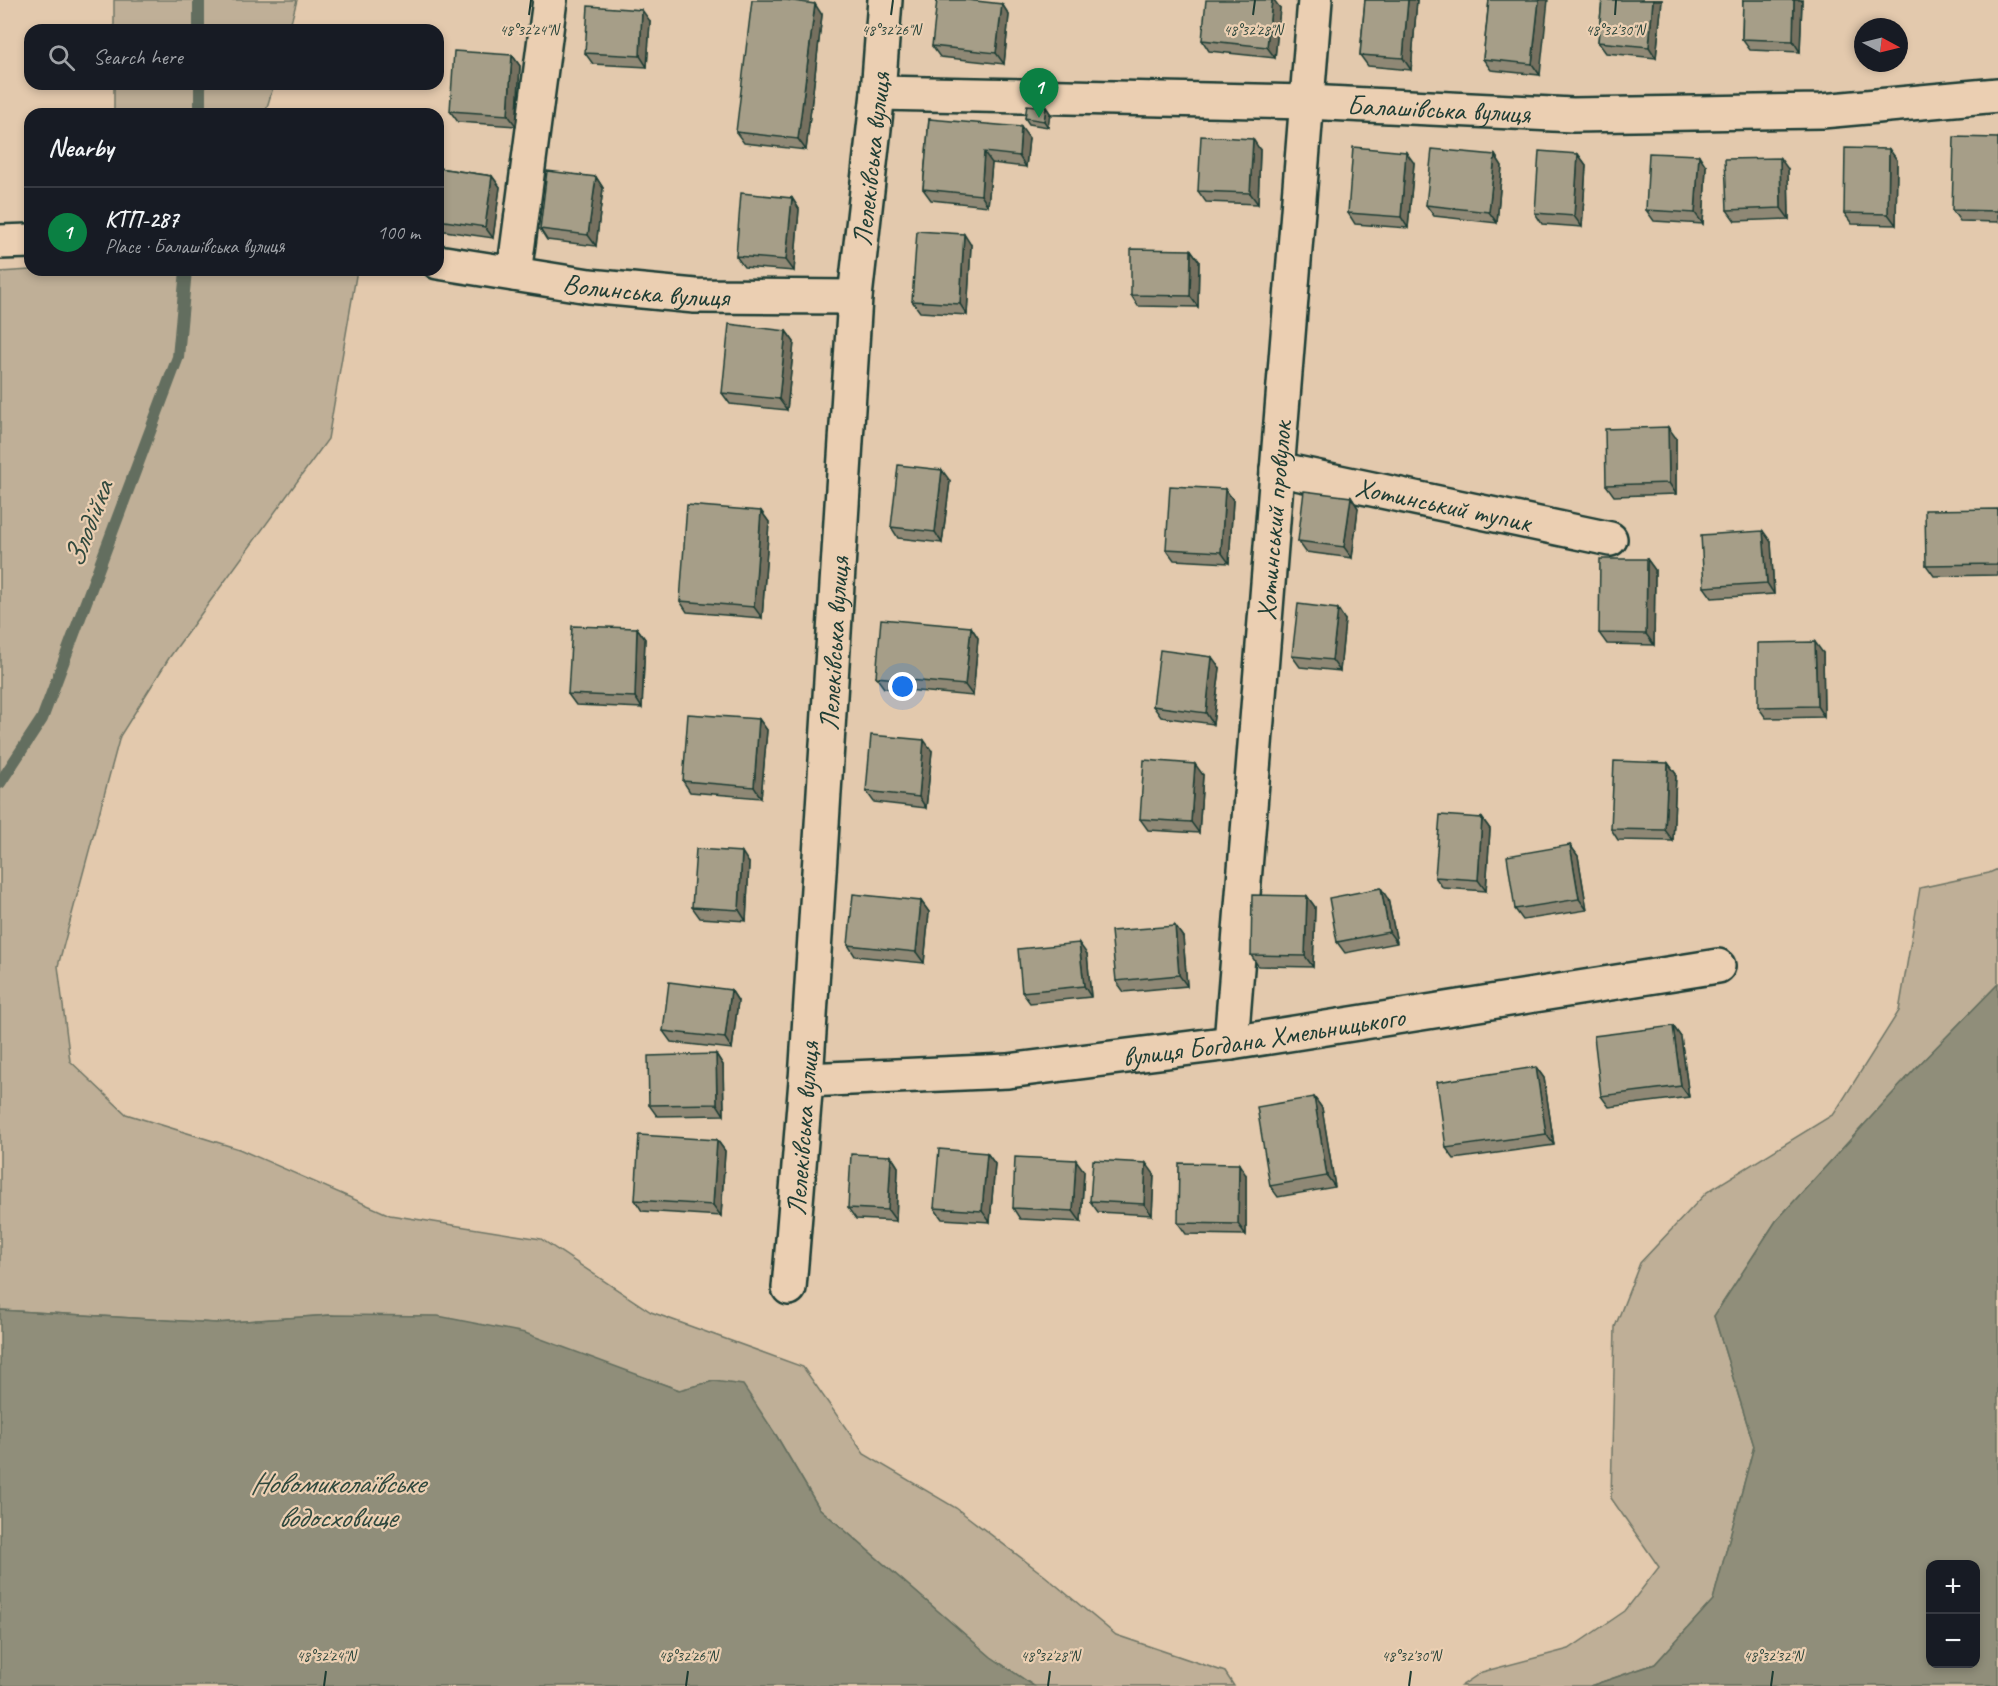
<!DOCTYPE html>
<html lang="en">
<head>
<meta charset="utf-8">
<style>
  body { margin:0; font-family:Caveat,sans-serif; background:#20242c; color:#f1f3f6 }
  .controls { position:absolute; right:18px; bottom:18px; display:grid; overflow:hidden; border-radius:12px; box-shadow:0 3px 9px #0003 }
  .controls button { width:54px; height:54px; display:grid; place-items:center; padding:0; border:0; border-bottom:2px solid #363941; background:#171b24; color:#f1f3f6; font:30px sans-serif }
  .compass { position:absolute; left:1854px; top:18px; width:54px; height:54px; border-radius:50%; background:#171b24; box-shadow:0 3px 9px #0003; rotate:97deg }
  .you { position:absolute; left:903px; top:687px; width:21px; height:21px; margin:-15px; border:4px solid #fff; border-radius:50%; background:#1a73e8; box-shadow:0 0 0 9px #1a73e833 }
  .badge { display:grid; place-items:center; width:39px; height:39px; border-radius:50%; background:#0b8043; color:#fff; font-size:20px; font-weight:700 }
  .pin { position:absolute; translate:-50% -50px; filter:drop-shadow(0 2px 3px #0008) }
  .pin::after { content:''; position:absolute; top:32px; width:21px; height:18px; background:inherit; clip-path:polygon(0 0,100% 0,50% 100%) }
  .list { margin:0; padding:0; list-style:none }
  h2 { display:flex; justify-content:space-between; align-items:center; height:78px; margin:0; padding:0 24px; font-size:26px }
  h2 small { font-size:20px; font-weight:400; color:#9ea1a6 }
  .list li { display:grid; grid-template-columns:39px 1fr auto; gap:18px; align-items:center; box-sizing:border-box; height:90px; padding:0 24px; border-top:2px solid #363941 }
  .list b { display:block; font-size:22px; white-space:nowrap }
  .list p { margin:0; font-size:20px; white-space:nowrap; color:#9ea1a6 }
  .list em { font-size:20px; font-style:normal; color:#9ea1a6 }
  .icon { flex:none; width:33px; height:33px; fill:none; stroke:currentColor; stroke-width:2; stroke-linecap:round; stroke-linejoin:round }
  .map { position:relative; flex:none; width:1998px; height:1686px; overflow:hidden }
  .search { position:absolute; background:#171b24; box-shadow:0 3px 9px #0003; left:24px; top:24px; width:420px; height:66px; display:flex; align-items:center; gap:15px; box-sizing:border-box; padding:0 21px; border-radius:18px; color:#9ea1a6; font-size:22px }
  .panel { position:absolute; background:#171b24; box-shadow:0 3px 9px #0003; left:24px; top:108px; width:420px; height:168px; border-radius:18px }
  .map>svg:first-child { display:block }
  .green { fill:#bfaf97; stroke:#6f7666; stroke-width:1.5 }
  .water { fill:#908e7a; stroke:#636e5e; stroke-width:1.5; fill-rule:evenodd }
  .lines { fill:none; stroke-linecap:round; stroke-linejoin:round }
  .stream { stroke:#636e5e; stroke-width:12 }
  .minor-casing { stroke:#1f3d34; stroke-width:38 }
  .minor { stroke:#ebcfb2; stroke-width:33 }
  .wall { fill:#8f8875; stroke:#1f3d34; stroke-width:1.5 }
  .shaded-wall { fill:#746f5f; stroke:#1f3d34; stroke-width:1.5 }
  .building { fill:#a69e88; stroke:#1f3d34; stroke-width:1.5 }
  .ticks { fill:none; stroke:#1f3d34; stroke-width:2 }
  .labels { text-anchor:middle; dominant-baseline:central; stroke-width:4.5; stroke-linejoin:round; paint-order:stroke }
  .street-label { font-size:28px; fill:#1f3d34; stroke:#ebcfb2 }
  .water-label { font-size:30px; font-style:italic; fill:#30493e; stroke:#ebcfb2 }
  .ticks-label { font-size:15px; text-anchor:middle; fill:#1f3d34; stroke:#ebcfb2; stroke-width:4.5; stroke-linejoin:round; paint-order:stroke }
</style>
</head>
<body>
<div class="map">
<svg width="1998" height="1686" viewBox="0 0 1998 1686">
  <rect width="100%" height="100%" fill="#e3c9ad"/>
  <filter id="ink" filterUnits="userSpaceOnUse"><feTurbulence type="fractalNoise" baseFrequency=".0167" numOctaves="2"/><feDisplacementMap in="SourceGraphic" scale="12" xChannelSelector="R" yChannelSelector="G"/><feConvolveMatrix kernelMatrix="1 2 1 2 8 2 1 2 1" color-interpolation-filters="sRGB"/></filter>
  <g filter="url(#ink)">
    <!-- green -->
    <path class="green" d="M 114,0 L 297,0 L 289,30 L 114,30 Z
      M 114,84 L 274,84 L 265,114 L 114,114 Z
      M 30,270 L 357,270 L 328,439 L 169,658 L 120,736 L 58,966 L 70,1061 L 126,1114 L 239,1149 L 390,1215 L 541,1239 L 651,1312 L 803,1367 L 864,1454 L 956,1508 L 1045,1576 L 1116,1635 L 1225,1672 L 1234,1686 L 1034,1686 L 991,1657 L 819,1508 L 776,1435 L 714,1381 L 680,1390 L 625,1371 L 331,1315 L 216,1323 L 0,1310 L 0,272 Z
      M 1998,869 L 1998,984 L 1916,1068 L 1776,1221 L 1714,1316 L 1754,1446 L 1713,1600 L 1655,1664 L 1590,1686 L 1461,1686 L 1482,1672 L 1569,1649 L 1625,1611 L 1659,1567 L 1611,1498 L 1615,1327 L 1640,1263 L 1707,1192 L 1834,1114 L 1899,1011 L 1920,888 L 1989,873 Z"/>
    <!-- water -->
    <path class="water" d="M 1998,984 L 1998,1686 L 1590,1686 L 1655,1664 L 1713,1600 L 1754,1446 L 1714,1316 L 1776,1221 L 1916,1068 ZM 1930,1564 L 1976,1564 L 1976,1664 L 1930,1664 Z
      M 0,1310 L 216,1323 L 331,1315 L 438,1316 L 525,1333 L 679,1390 L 714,1381 L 743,1385 L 776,1435 L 819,1508 L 991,1657 L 1034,1686 L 0,1686 Z"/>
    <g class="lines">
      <!-- stream -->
      <path class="stream" d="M 199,0 L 199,30
        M 200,84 L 200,114
        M 0,783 L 42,719 L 178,357 L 186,270"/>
      <defs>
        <g id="minor">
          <path id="s1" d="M 878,93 L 1306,102 L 1573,115 L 1822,111 L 1998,95"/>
          <path d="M 0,242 L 30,241"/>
          <path id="s2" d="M 438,262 L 589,286 L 695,296 L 855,297"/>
          <path d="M 514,274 L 550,0"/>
          <path id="s3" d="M 1277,469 L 1610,539"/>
          <path id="s4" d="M 1231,1043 L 1315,0"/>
          <path id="s5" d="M 806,1080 L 1008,1071 L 1231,1043 L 1718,966"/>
          <path id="s6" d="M 789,1288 L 806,1080 L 855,297 L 878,93 L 885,0"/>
        </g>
      </defs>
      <!-- minor casing -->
      <use href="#minor" class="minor-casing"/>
      <!-- minor -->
      <use href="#minor" class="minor"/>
    </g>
    <!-- wall -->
    <path class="wall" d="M 1365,0 L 1417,0 L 1411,70 L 1368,66 L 1360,55 Z
      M 1489,0 L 1540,75 L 1491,70 L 1483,59 Z
      M 1602,0 L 1662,0 L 1656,58 L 1606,53 L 1598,42 Z
      M 1743,0 L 1802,0 L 1800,52 L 1750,50 L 1742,39 Z
      M 1002,4 L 1009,15 L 1004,64 L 940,57 L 932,46 Z
      M 1280,8 L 1275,58 L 1209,51 L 1202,40 Z
      M 822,15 L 806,150 L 744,143 L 736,132 Z
      M 650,21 L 647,67 L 593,64 L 585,53 Z
      M 512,55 L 520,66 L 516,126 L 458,122 L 450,111 Z
      M 1046,107 L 1050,113 L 1048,127 L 1029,124 L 1025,118 Z
      M 929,119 L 1029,138 L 1026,167 L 992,163 L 988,206 L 931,200 L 923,189 Z
      M 1998,138 L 1998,222 L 1960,221 L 1952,210 Z
      M 1889,149 L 1897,160 L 1896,225 L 1852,224 L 1844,213 Z
      M 1260,150 L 1258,204 L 1206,202 L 1198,191 Z
      M 1578,154 L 1586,165 L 1582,227 L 1542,224 L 1535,213 Z
      M 1495,155 L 1502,166 L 1497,223 L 1434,216 L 1426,205 Z
      M 1414,163 L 1408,228 L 1355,224 L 1348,213 Z
      M 1706,166 L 1703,224 L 1654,221 L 1646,210 Z
      M 438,168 L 492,176 L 500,187 L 493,238 L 438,230 Z
      M 1788,169 L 1789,219 L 1735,221 L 1727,210 Z
      M 596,177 L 603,188 L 596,246 L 547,240 L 540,229 Z
      M 792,198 L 799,209 L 794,271 L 744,267 L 736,256 Z
      M 971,245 L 967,315 L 920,312 L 912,301 Z
      M 1191,250 L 1199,261 L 1198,307 L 1138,306 L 1131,295 Z
      M 786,331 L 794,342 L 787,410 L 730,404 L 722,393 Z
      M 1676,438 L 1676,494 L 1614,496 L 1606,485 Z
      M 950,481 L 942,543 L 898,538 L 891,527 Z
      M 1225,489 L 1233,500 L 1229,563 L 1174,560 L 1166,549 Z
      M 1351,497 L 1358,508 L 1352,558 L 1306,552 L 1298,541 Z
      M 1998,509 L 1998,575 L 1934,576 L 1926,565 Z
      M 761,511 L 769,522 L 762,618 L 687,612 L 680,601 Z
      M 1771,542 L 1774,594 L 1712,598 L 1704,587 Z
      M 1647,559 L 1655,570 L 1654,645 L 1607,644 L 1599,633 Z
      M 1345,620 L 1340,671 L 1300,667 L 1292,656 Z
      M 971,627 L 978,638 L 973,696 L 884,688 L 876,677 Z
      M 637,628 L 645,639 L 642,708 L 576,705 L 568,694 Z
      M 1823,653 L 1824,717 L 1766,718 L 1758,707 Z
      M 1220,668 L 1213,724 L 1161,717 L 1153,706 Z
      M 759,719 L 767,730 L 761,798 L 690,792 L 683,781 Z
      M 932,751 L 926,808 L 874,802 L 866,791 Z
      M 1668,763 L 1676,774 L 1673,841 L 1618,840 L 1611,829 Z
      M 1203,775 L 1199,833 L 1148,830 L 1140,819 Z
      M 1482,818 L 1490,829 L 1486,891 L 1443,888 L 1435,877 Z
      M 1570,845 L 1578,856 L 1587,910 L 1523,920 L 1515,909 Z
      M 749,863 L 746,921 L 700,918 L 692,907 Z
      M 1307,896 L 1315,907 L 1313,967 L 1258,966 L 1251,955 Z
      M 1388,899 L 1397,943 L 1345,953 L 1337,942 Z
      M 921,901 L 929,912 L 924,963 L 855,956 L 848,945 Z
      M 1175,926 L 1183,937 L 1187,986 L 1124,992 L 1116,981 Z
      M 1087,954 L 1091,997 L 1030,1003 L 1022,992 Z
      M 731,990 L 738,1001 L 732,1049 L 671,1042 L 663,1031 Z
      M 1673,1026 L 1681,1037 L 1689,1097 L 1609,1107 L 1601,1096 Z
      M 716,1054 L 723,1065 L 724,1115 L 657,1116 L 649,1105 Z
      M 1536,1067 L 1544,1078 L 1554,1145 L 1454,1159 L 1446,1148 Z
      M 1314,1097 L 1322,1108 L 1335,1187 L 1278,1197 L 1270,1186 Z
      M 717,1140 L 725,1151 L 721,1216 L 642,1211 L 635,1200 Z
      M 987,1153 L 995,1164 L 990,1222 L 942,1219 L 934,1208 Z
      M 891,1156 L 898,1167 L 896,1221 L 856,1219 L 848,1208 Z
      M 1084,1171 L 1081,1222 L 1020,1219 L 1013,1208 Z
      M 1154,1174 L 1152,1215 L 1098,1212 L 1090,1201 Z
      M 1246,1175 L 1246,1235 L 1186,1234 L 1178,1223 Z"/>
    <!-- shaded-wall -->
    <path class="shaded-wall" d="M 1272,0 L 1274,0 L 1280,8 L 1275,58 L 1267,47 Z
      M 1408,0 L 1417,0 L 1411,70 L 1403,58 Z
      M 1539,0 L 1548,0 L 1540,75 L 1532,64 Z
      M 1653,0 L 1662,0 L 1656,58 L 1649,47 Z
      M 1794,0 L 1802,0 L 1800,52 L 1793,41 Z
      M 815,4 L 822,15 L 806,150 L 798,139 Z
      M 1002,4 L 1009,15 L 1004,64 L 996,53 Z
      M 642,10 L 650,21 L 647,67 L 640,56 Z
      M 512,55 L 520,66 L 516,126 L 508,115 Z
      M 1046,107 L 1050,113 L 1048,127 L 1044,121 Z
      M 1021,127 L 1029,138 L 1026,167 L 1019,156 Z
      M 1253,139 L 1260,150 L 1258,204 L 1250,193 Z
      M 1889,149 L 1897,160 L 1896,225 L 1888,214 Z
      M 984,152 L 992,163 L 988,206 L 981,195 Z
      M 1406,152 L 1414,163 L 1408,228 L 1401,217 Z
      M 1578,154 L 1586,165 L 1582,227 L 1574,216 Z
      M 1495,155 L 1502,166 L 1497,223 L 1489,212 Z
      M 1699,155 L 1706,166 L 1703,224 L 1695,213 Z
      M 1780,158 L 1788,169 L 1789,219 L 1781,208 Z
      M 492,176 L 500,187 L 493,238 L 485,227 Z
      M 596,177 L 603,188 L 596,246 L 588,235 Z
      M 792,198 L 799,209 L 794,271 L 786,260 Z
      M 964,234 L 971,245 L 967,315 L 960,304 Z
      M 1191,250 L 1199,261 L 1198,307 L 1190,296 Z
      M 786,331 L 794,342 L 787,410 L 779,399 Z
      M 1668,427 L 1676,438 L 1676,494 L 1669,483 Z
      M 942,470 L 950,481 L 942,543 L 935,532 Z
      M 1225,489 L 1233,500 L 1229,563 L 1221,552 Z
      M 1351,497 L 1358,508 L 1352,558 L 1344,547 Z
      M 761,511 L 769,522 L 762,618 L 754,607 Z
      M 1763,531 L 1771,542 L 1774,594 L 1767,583 Z
      M 1647,559 L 1655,570 L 1654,645 L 1646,634 Z
      M 1338,609 L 1345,620 L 1340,671 L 1332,660 Z
      M 971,627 L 978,638 L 973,696 L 965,685 Z
      M 637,628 L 645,639 L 642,708 L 635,697 Z
      M 1815,642 L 1823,653 L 1824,717 L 1817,706 Z
      M 1212,657 L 1220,668 L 1213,724 L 1206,713 Z
      M 759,719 L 767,730 L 761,798 L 754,787 Z
      M 924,740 L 932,751 L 926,808 L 919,797 Z
      M 1668,763 L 1676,774 L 1673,841 L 1665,830 Z
      M 1195,764 L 1203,775 L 1199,833 L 1191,822 Z
      M 1482,818 L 1490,829 L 1486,891 L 1478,880 Z
      M 1570,845 L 1578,856 L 1587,910 L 1579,899 Z
      M 742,852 L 749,863 L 746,921 L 739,910 Z
      M 1381,888 L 1388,899 L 1397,943 L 1389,932 Z
      M 1307,896 L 1315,907 L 1313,967 L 1305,956 Z
      M 921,901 L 929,912 L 924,963 L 916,952 Z
      M 1175,926 L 1183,937 L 1187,986 L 1179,975 Z
      M 1079,943 L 1087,954 L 1091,997 L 1084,986 Z
      M 731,990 L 738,1001 L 732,1049 L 725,1038 Z
      M 1673,1026 L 1681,1037 L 1689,1097 L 1681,1086 Z
      M 716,1054 L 723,1065 L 724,1115 L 717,1104 Z
      M 1536,1067 L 1544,1078 L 1554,1145 L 1546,1134 Z
      M 1314,1097 L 1322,1108 L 1335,1187 L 1327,1176 Z
      M 717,1140 L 725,1151 L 721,1216 L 713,1205 Z
      M 987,1153 L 995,1164 L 990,1222 L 982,1211 Z
      M 891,1156 L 898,1167 L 896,1221 L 888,1210 Z
      M 1076,1160 L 1084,1171 L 1081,1222 L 1073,1211 Z
      M 1146,1163 L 1154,1174 L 1152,1215 L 1144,1204 Z
      M 1239,1164 L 1246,1175 L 1246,1235 L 1238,1224 Z"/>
    <!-- building -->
    <path class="building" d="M 752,0 L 786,0 L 815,4 L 798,139 L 736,132 Z
      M 937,0 L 967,0 L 1002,4 L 996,53 L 932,46 Z
      M 1206,0 L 1272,0 L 1267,47 L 1202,40 Z
      M 1365,0 L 1408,0 L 1403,58 L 1360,55 Z
      M 1489,0 L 1539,0 L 1532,64 L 1483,59 Z
      M 1602,0 L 1653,0 L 1649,47 L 1598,42 Z
      M 1743,0 L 1794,0 L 1793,41 L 1742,39 Z
      M 588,6 L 642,10 L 640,56 L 585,53 Z
      M 454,51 L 512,55 L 508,115 L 450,111 Z
      M 1027,105 L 1046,107 L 1044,121 L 1025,118 Z
      M 929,119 L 1021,127 L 1019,156 L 984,152 L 981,195 L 923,189 Z
      M 1201,136 L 1253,139 L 1250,193 L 1198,191 Z
      M 1954,137 L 1998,138 L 1998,211 L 1952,210 Z
      M 1353,147 L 1406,152 L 1401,217 L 1348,213 Z
      M 1845,148 L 1889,149 L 1888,214 L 1844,213 Z
      M 1432,149 L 1495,155 L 1489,212 L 1426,205 Z
      M 1539,151 L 1578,154 L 1574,216 L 1535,213 Z
      M 1649,153 L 1699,155 L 1695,213 L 1646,210 Z
      M 1780,158 L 1781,208 L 1727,210 L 1725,159 Z
      M 438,168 L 492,176 L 485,227 L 438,220 Z
      M 547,171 L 596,177 L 588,235 L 540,229 Z
      M 741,193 L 792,198 L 786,260 L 736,256 Z
      M 917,231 L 964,234 L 960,304 L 912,301 Z
      M 1131,249 L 1191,250 L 1190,296 L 1131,295 Z
      M 729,324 L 786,331 L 779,399 L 722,393 Z
      M 1668,427 L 1669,483 L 1606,485 L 1605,429 Z
      M 898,465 L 942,470 L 935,532 L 891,527 Z
      M 1170,486 L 1225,489 L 1221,552 L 1166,549 Z
      M 1304,491 L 1351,497 L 1344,547 L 1298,541 Z
      M 687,505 L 761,511 L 754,607 L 680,601 Z
      M 1998,509 L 1998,564 L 1926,565 L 1925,510 Z
      M 1763,531 L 1767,583 L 1704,587 L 1701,535 Z
      M 1600,559 L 1647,559 L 1646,634 L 1599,633 Z
      M 1298,604 L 1338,609 L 1332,660 L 1292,656 Z
      M 881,619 L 971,627 L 965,685 L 876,677 Z
      M 572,626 L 637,628 L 635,697 L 568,694 Z
      M 1815,642 L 1817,706 L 1758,707 L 1758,643 Z
      M 1160,650 L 1212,657 L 1206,713 L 1153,706 Z
      M 688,714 L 759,719 L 754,787 L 683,781 Z
      M 871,735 L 924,740 L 919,797 L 866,791 Z
      M 1144,760 L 1195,764 L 1191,822 L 1140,819 Z
      M 1614,761 L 1668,763 L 1665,830 L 1611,829 Z
      M 1440,815 L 1482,818 L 1478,880 L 1435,877 Z
      M 1570,845 L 1579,899 L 1515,909 L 1507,856 Z
      M 696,849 L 742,852 L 739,910 L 692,907 Z
      M 1381,888 L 1389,932 L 1337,942 L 1329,898 Z
      M 853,894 L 921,901 L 916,952 L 848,945 Z
      M 1252,895 L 1307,896 L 1305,956 L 1251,955 Z
      M 1175,926 L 1179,975 L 1116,981 L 1111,931 Z
      M 1079,943 L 1084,986 L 1022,992 L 1018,949 Z
      M 669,982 L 731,990 L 725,1038 L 663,1031 Z
      M 1673,1026 L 1681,1086 L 1601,1096 L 1594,1036 Z
      M 716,1054 L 717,1104 L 649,1105 L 648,1056 Z
      M 1536,1067 L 1546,1134 L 1446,1148 L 1437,1082 Z
      M 1314,1097 L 1327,1176 L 1270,1186 L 1257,1107 Z
      M 639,1135 L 717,1140 L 713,1205 L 635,1200 Z
      M 939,1149 L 987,1153 L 982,1211 L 934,1208 Z
      M 851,1154 L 891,1156 L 888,1210 L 848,1208 Z
      M 1015,1157 L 1076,1160 L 1073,1211 L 1013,1208 Z
      M 1093,1160 L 1146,1163 L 1144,1204 L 1090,1201 Z
      M 1179,1163 L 1239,1164 L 1238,1224 L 1178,1223 Z"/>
  </g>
  <!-- ticks -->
  <path class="ticks" d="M 529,15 L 531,0M 891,15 L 893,0M 1253,15 L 1255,0M 1615,15 L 1616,0M 324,1686 L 326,1671M 686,1686 L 688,1671M 1048,1686 L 1050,1671M 1409,1686 L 1411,1671M 1771,1686 L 1773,1671"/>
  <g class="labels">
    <!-- street labels -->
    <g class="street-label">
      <text stroke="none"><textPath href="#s1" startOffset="561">Балашівська вулиця</textPath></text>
      <text stroke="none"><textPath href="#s6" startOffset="1132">Лелеківська вулиця</textPath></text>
      <text stroke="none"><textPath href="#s2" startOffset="210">Волинська вулиця</textPath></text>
      <text stroke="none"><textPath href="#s3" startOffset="170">Хотинський тупик</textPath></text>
      <text stroke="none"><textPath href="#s4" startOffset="524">Хотинський провулок</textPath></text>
      <text stroke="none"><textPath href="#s6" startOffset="646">Лелеківська вулиця</textPath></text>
      <text stroke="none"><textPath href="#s5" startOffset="460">вулиця Богдана Хмельницького</textPath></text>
      <text stroke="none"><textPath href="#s6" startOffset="160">Лелеківська вулиця</textPath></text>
    </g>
    <!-- water labels -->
    <g class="water-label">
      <text transform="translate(88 524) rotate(-69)">Злодійка</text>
      <text x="337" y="1483">Новомиколаївське<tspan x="337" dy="34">водосховище</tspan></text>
    </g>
  </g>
  <g class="ticks-label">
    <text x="529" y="35">48°32'24"N</text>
    <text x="891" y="35">48°32'26"N</text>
    <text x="1253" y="35">48°32'28"N</text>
    <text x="1615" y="35">48°32'30"N</text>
    <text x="326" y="1661">48°32'24"N</text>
    <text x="688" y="1661">48°32'26"N</text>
    <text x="1050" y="1661">48°32'28"N</text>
    <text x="1411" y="1661">48°32'30"N</text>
    <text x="1773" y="1661">48°32'32"N</text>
  </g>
</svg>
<div class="controls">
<button>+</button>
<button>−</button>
</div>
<svg class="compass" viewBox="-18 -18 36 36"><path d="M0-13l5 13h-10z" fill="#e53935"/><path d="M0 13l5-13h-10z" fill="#9ea1a6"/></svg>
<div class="you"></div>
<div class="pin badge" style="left:1039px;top:118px">1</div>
<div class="search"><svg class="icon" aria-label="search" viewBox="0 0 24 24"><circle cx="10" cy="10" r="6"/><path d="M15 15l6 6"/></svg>Search here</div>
<section class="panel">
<h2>Nearby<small></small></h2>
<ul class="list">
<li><span class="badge">1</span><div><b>КТП-287</b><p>Place · Балашівська вулиця</p></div><em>100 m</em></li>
</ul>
</section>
</div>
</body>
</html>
